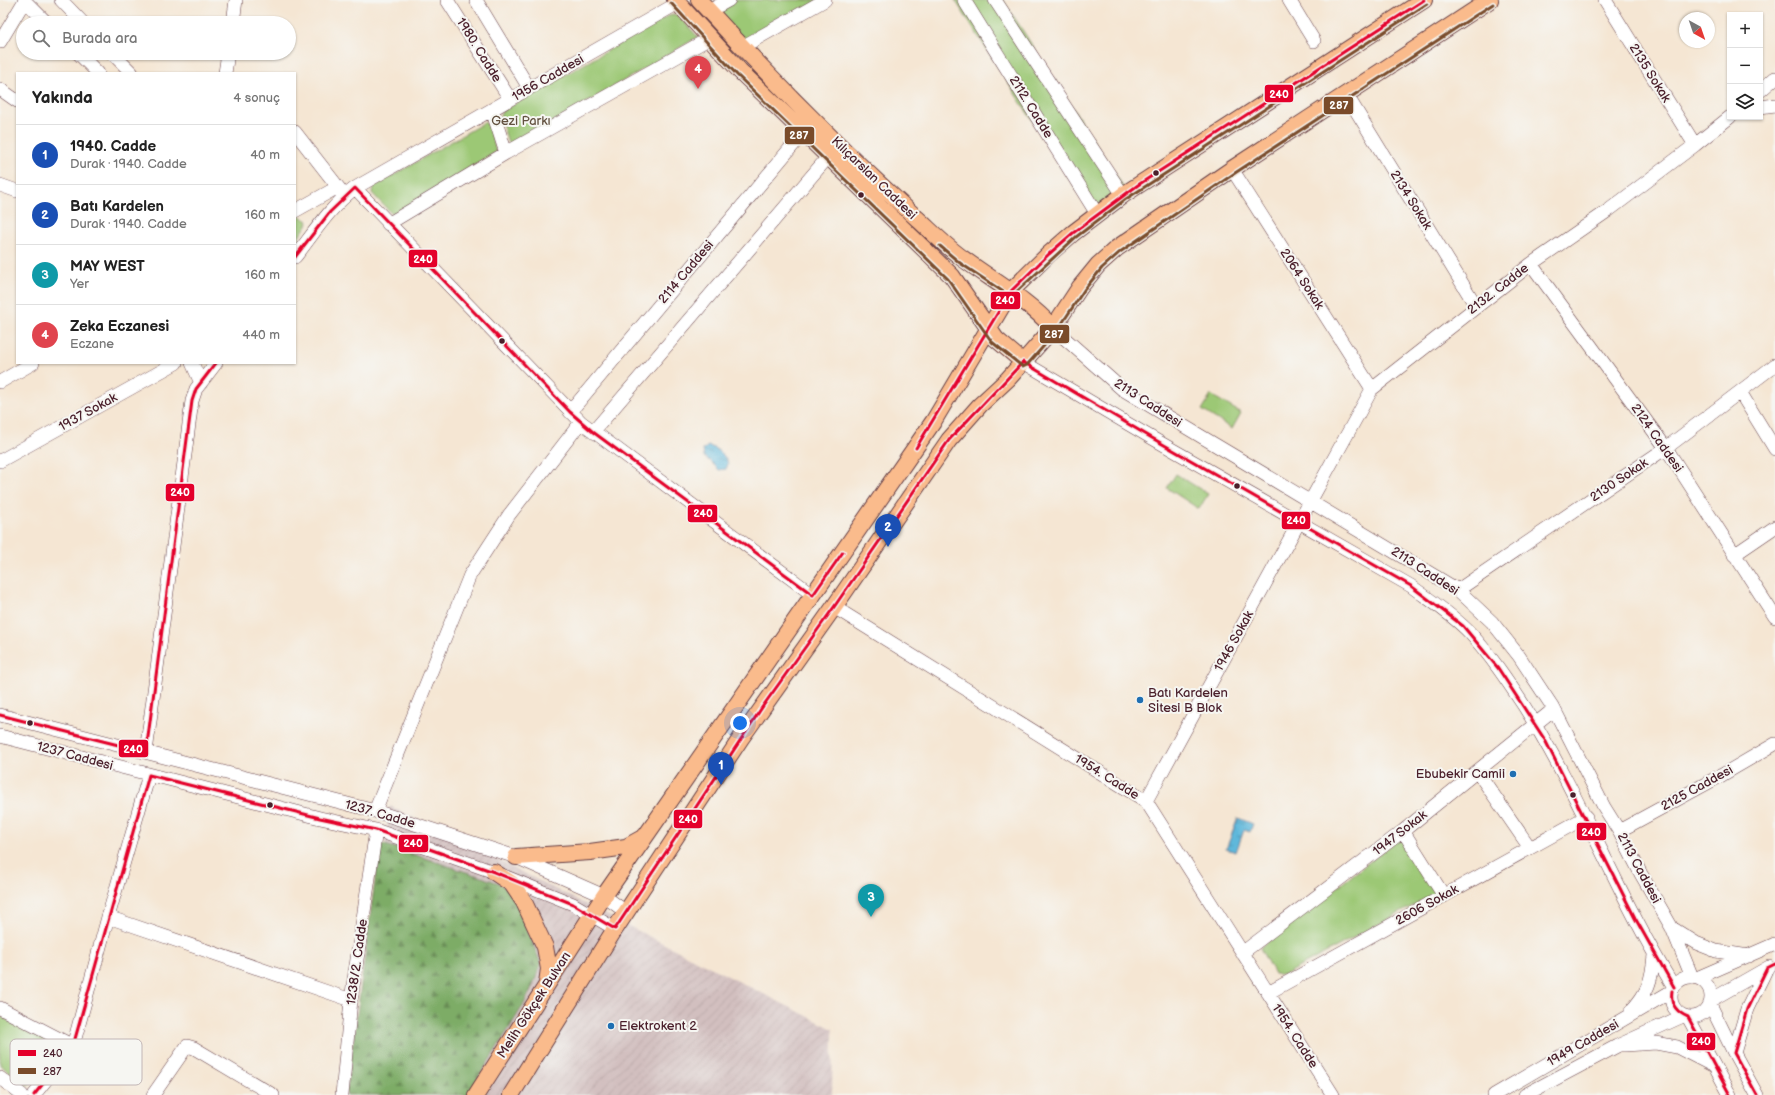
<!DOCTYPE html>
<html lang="tr">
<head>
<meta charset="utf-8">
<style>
  body { margin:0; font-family:"Balsamiq Sans",sans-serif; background:#f2f2f2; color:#222 }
  .controls { position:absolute; right:12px; top:12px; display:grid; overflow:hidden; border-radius:0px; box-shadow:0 1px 3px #0004 }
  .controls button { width:36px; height:36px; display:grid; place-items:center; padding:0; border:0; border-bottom:1px solid #e0e0e0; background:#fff; color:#222; font:20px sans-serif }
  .compass { position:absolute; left:1679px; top:12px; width:36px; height:36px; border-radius:50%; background:#fff; box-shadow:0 1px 3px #0004; rotate:140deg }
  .you { position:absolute; left:740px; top:723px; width:14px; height:14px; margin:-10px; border:3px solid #fff; border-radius:50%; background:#1a73e8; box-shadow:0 0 0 6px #1a73e833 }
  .badge { display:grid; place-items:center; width:26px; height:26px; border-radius:50%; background:#ea580c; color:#fff; font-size:13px; font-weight:700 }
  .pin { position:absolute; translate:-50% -33px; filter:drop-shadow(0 1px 2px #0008) }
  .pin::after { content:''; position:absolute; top:21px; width:14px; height:12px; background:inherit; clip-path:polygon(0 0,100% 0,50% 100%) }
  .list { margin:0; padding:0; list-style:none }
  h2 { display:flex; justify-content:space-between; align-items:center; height:52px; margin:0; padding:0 16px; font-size:17px }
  h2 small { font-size:13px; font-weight:400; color:#767676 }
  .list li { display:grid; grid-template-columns:26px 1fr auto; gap:12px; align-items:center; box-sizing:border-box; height:60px; padding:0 16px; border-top:1px solid #e0e0e0 }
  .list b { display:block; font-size:15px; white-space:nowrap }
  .list p { margin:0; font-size:13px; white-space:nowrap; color:#767676 }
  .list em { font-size:13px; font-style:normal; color:#767676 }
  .icon { flex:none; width:22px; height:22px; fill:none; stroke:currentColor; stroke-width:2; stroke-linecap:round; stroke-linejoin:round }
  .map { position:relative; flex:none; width:1775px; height:1095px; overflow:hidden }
  .search { position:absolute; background:#fff; box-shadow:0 1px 3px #0004; left:16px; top:16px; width:280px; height:44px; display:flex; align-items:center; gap:10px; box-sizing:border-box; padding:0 14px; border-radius:22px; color:#767676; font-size:15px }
  .panel { position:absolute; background:#fff; box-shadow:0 1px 3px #0004; left:16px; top:72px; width:280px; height:292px; border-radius:0px }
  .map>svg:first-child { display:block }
  .industrial { fill:url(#industrial-furrows) }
  .forest { fill:url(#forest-firs); stroke:#646648 }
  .park { fill:#9cc875; stroke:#737450 }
  .water { fill:url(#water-ripples); stroke:#546c83 }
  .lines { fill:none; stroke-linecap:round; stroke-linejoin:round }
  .minor-casing { stroke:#643d44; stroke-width:14 }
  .major-casing { stroke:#643d44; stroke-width:18 }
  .minor { stroke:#fff; stroke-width:13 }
  .major { stroke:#fabb8c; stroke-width:16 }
  .bus-1-casing { stroke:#f6f6f2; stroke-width:6 }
  .bus-2-casing { stroke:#f6f6f2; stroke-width:6 }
  .bus-1 { stroke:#e4002b; stroke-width:3 }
  .bus-2 { stroke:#7a4b2a; stroke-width:3 }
  .bus-dot { fill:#4a1f2b; stroke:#f6f6f2; stroke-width:1.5 }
  .poi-dot { fill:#1f6fb2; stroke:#f6f6f2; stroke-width:1.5 }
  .labels { text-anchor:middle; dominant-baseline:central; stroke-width:4; stroke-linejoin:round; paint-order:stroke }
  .street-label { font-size:13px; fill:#4a1f2b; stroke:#f6f6f2 }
  .park-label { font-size:13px; fill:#635241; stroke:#f6f6f2 }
  .poi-label { font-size:13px; fill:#4a1f2b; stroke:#f6f6f2; text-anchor:start }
  .key { fill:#f6f6f2; stroke:#c2b6b6; stroke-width:1 }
  .key-label { font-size:11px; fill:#4a1f2b }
  .line-badge { stroke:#f6f6f2; stroke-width:1.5 }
  .badge-label { font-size:11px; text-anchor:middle; font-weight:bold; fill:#fff }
</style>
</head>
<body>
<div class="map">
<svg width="1775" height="1095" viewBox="0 0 1775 1095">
  <defs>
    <pattern id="industrial-furrows" width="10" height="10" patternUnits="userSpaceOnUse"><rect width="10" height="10" fill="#d2bfbf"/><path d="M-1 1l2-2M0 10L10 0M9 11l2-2" fill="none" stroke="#b6a4a4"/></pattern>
    <pattern id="forest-firs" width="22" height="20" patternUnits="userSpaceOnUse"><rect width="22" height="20" fill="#7dac66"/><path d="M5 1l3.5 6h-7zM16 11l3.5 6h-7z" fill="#688b54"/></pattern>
    <pattern id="water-ripples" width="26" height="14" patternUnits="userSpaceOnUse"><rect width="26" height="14" fill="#5eb8db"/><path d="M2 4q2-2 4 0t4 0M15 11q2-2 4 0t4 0" fill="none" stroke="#5095b2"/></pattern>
  </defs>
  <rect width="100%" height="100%" fill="#f6f6f2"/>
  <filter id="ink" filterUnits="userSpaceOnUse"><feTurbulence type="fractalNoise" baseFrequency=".025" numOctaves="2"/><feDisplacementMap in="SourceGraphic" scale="8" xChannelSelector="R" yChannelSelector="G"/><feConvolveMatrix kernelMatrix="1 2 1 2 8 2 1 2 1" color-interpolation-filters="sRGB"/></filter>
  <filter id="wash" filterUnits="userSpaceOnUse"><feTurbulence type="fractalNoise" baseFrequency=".012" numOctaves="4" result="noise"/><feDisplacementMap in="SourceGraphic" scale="16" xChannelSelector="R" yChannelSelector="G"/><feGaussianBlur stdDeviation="0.9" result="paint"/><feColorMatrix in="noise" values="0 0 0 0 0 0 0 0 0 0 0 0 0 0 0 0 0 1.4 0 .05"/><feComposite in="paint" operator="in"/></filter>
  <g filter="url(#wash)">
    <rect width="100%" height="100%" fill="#f5e6d3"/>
    <!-- industrial -->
    <path class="industrial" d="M 390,806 L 833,1029 L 832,1095 L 352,1095 Z"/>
    <!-- forest -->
    <path class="forest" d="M 380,843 L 499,883 L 513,894 L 541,964 L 534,983 L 524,1004 L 468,1095 L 346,1095 Z"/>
    <!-- park -->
    <path class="park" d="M 736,0 L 822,0 L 746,43 L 722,17 C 720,6 728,4 736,0 Z
      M 955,0 L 1003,0 L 1125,189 L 1091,212 Z
      M 672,14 L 678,15 L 698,37 L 513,146 L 508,143 L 500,116 L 502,111 Z
      M 485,122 L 490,127 L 496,152 L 395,213 L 390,212 L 372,193 L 373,187 Z
      M 298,215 L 308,221 L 307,225 L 295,242 L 295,217 Z
      M 1211,395 L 1241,413 L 1232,429 L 1202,410 Z
      M 1176,474 L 1208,494 L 1199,509 L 1167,488 Z
      M 1401,837 L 1437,893 L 1284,975 L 1274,974 L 1260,948 Z
      M 0,1016 L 53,1044 L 56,1051 L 28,1086 L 0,1065 Z"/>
    <!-- water -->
    <path class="water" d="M 708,446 C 716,447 727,457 728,464 L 726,469 L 719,470 L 710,461 L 704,457 L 703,450 Z
      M 1238,818 L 1253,824 L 1250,832 L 1244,830 L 1236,852 L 1226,849 Z"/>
  </g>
  <g filter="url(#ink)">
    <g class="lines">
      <defs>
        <path id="minor" d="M 61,0 L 83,23
          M 447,0 L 510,99
          M 476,0 L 529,88
          M 964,0 L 1097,214
          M 995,0 L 1123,195
          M 1289,0 L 1314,41
          M 1605,0 L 1695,145
          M 25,1 L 47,23
          M 709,11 L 729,0
          M 233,23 L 236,0
          M 0,42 L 25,0
          M 742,47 L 825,0
          M 78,53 L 98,73
          M 112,53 L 132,73
          M 225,73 L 228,53
          M 0,89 L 17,101
          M 1760,91 L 1775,78
          M 1346,94 L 1476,306
          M 1760,107 L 1775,105
          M 492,110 L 506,153
          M 295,132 L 345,196
          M 1232,169 L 1372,389
          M 0,185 L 17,191
          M 355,188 L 581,422 L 813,595
          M 295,211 L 338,187
          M 388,224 L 506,153 L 710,38
          M 295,257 C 314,233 330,207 355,188 L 678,3
          M 1531,264 L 1666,448 L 1775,617
          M 1053,328 L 1122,389 L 1458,590 L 1492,622 L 1519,656 L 1554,709 L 1604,807 L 1619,831 L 1641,874 L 1672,928 L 1692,977
          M 1023,362 L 1152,438 L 1411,586 C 1431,601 1453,615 1470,633 C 1491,656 1507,680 1524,706 C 1581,796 1618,897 1674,987
          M 192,363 L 201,383
          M 0,382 L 33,363
          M 1740,392 L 1775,449
          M 570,412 L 803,133
          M 593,432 L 828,157
          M 0,461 L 176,363
          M 1734,555 L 1775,527
          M 1458,590 L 1666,448 L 1775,365
          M 834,607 L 1146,801 L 1333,1095
          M 0,715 L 375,811 L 516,857 L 604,896 L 626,912
          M 0,736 L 320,818 L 376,830 L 494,872 L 573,904 L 615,929
          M 146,752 L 192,401 L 196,389 L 216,363
          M 1477,771 L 1530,848
          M 1146,801 L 1372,389 L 1531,264 L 1609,210 L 1695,145 L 1730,117
          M 375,811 L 470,575 L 509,515 L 581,422
          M 1403,831 L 1444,896
          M 1619,831 L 1722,775 L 1775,744
          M 108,917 L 351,1000
          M 1672,928 L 1696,943 L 1716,951 L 1749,956
          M 1242,953 L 1403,831 L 1554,709
          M1671 997a20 20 0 1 1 40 0a20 20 0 1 1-40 0Z
          M 1697,978 L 1775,944
          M 1268,993 L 1586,817
          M 1711,1000 L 1769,967
          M 1710,1004 L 1734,1053 L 1757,1095
          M 0,1008 L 73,1046
          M 1631,1011 C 1648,993 1652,980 1654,955
          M 1688,1017 L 1730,1095
          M 1625,1045 L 1656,1043 L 1677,1047 L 1714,1066
          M 1734,1053 L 1747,1009 L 1767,968
          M 0,1078 L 22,1095
          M 34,1095 L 73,1046 L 108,917 L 149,775
          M 153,1095 L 187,1046 L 194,1048 L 273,1095
          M 342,1095 L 351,1000 L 376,830
          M 1494,1095 L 1672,991
          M 1525,1095 L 1617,1046 L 1683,1016"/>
        <path id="major" d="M 675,0 L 740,71 L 952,276 L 996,339 L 1023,362
          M 699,0 C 769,77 843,152 921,222 C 935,235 949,249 965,260 C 995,282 1028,300 1053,328
          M 516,857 L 590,852 L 626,847 L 644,837
          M 494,872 L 512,884 L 524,902 L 545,947 L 549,969 L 547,983
          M 476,1095 L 604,896 L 933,422 L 1011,291 L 1049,254 L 1073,233 L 1123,195 L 1424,0
          M 511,1095 L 615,929 L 741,738 L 834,607 L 949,440 L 980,405 L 1008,379 L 1053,328 L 1080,287 L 1098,265 L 1117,248 L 1232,169 L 1490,0"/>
      </defs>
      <!-- minor casing -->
      <use href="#minor" class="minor-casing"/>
      <!-- major casing -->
      <use href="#major" class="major-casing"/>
      <!-- minor -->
      <use href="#minor" class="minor"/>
      <!-- major -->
      <use href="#major" class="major"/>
      <defs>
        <path id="bus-1" d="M 295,257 L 330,212 L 355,188 L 570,412 L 593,432 L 813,595 L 843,552
          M 916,448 L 1011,291 L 1049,254 L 1073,233 L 1138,185 L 1424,0
          M 0,715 L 146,752 L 192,401 L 196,389 L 216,363
          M 1672,991 C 1670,1004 1676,1012 1688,1017 L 1730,1095
          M 34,1095 L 73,1046 L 149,775 L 320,818 L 376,830 L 494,872 L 573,904 L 615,929 L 763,706 L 834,607 L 949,440 L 1023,362 L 1152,438 L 1411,586 L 1463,626 L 1498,668 L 1545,740 L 1635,918 L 1674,987
          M 1757,1095 L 1734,1053 L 1747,1009 L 1767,968 L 1775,964"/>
        <path id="bus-2" d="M 671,3 L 737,75 L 948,279 L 992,342 L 1023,367 L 1027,365 L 1057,331 L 1084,290 L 1102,268 L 1120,252 L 1235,173 L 1493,4
          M 940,246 L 960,263 L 1008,295 L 1013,295 L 1076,237 L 1126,199 L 1427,4"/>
      </defs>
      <!-- bus-1 casing -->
      <use href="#bus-1" class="bus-1-casing"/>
      <!-- bus-2 casing -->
      <use href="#bus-2" class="bus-2-casing"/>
      <!-- bus-1 -->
      <use href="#bus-1" class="bus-1"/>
      <!-- bus-2 -->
      <use href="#bus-2" class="bus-2"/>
    </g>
  </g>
  <!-- markers -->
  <g class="bus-dot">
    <circle cx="1156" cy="173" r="3.5"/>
    <circle cx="861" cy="195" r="3.5"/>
    <circle cx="502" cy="341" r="3.5"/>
    <circle cx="1237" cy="486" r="3.5"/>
    <circle cx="30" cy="723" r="3.5"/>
    <circle cx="1573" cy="795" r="3.5"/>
    <circle cx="270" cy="805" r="3.5"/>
  </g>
  <g class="poi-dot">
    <circle cx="1140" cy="700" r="4"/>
    <circle cx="1513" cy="774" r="4"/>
    <circle cx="611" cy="1026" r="4"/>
  </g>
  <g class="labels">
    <!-- street labels -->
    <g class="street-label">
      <text transform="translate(479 50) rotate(58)">1980. Cadde</text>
      <text transform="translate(1650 73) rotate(58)">2135 Sokak</text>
      <text transform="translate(548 78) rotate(-30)">1956 Caddesi</text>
      <text transform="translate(1031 107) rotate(58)">2112. Cadde</text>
      <text transform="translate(874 178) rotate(44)">Kılıçarslan Caddesi</text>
      <text transform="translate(1411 200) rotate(58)">2134 Sokak</text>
      <text transform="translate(686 272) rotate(-50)">2114 Caddesi</text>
      <text transform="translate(1302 279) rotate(57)">2064 Sokak</text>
      <text transform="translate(1498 289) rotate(-38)">2132. Cadde</text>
      <text transform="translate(1148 403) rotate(33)">2113 Caddesi</text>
      <text transform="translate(88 412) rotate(-29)">1937 Sokak</text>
      <text transform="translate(1657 438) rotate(55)">2124 Caddesi</text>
      <text transform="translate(1619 480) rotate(-34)">2130 Sokak</text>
      <text transform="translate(1425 571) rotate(33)">2113 Caddesi</text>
      <text transform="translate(1234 641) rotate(-61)">1946 Sokak</text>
      <text transform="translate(75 756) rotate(15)">1237 Caddesi</text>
      <text transform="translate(1107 777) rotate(32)">1954. Cadde</text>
      <text transform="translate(1697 788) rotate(-29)">2125 Caddesi</text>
      <text transform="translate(380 814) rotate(16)">1237. Cadde</text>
      <text transform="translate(1400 833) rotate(-38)">1947 Sokak</text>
      <text transform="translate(1639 868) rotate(62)">2113 Caddesi</text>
      <text transform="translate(1427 905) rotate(-29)">2606 Sokak</text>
      <text transform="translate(357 962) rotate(-82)">1238/2. Cadde</text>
      <text transform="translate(534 1005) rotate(-57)">Melih Gökçek Bulvarı</text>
      <text transform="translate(1295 1036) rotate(57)">1954. Cadde</text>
      <text transform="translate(1583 1043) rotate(-30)">1949 Caddesi</text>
    </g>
    <!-- park labels -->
    <g class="park-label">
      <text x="521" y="121">Gezi Parkı</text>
    </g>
    <!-- poi labels -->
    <g class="poi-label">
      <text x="1148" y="693">Batı Kardelen<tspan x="1148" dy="15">Sİtesi B Blok</tspan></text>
      <text x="1505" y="774" text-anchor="end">Ebubekir Camii</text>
      <text x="619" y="1026">Elektrokent 2</text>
    </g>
  </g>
  <!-- legend -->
  <rect x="10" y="1039" width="132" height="46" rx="6" class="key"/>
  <rect x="18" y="1050" width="18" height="6" fill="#e4002b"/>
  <rect x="18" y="1068" width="18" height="6" fill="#7a4b2a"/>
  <g class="key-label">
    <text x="43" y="1057">240</text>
    <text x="43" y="1075">287</text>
  </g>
  <g class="line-badge">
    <rect x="1264" y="84" width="30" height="19" rx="4" fill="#e4002b"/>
    <rect x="1323" y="96" width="31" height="19" rx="4" fill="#7a4b2a"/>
    <rect x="784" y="126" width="31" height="19" rx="4" fill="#7a4b2a"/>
    <rect x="408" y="249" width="30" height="19" rx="4" fill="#e4002b"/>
    <rect x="990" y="291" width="31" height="19" rx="4" fill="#e4002b"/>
    <rect x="1039" y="324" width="31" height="20" rx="4" fill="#7a4b2a"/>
    <rect x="165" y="483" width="30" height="19" rx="4" fill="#e4002b"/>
    <rect x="687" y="504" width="31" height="19" rx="4" fill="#e4002b"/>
    <rect x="1281" y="511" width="30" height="19" rx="4" fill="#e4002b"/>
    <rect x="118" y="739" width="31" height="19" rx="4" fill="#e4002b"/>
    <rect x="673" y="809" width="30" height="20" rx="4" fill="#e4002b"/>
    <rect x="1576" y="822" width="31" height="19" rx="4" fill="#e4002b"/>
    <rect x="398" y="834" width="31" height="19" rx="4" fill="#e4002b"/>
    <rect x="1686" y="1032" width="30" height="19" rx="4" fill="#e4002b"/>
  </g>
  <g class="badge-label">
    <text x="1279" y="98">240</text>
    <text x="1339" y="109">287</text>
    <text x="799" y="139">287</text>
    <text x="423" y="263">240</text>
    <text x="1005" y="304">240</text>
    <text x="1054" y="338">287</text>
    <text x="180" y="496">240</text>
    <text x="703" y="517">240</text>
    <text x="1296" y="524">240</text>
    <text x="133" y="753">240</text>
    <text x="688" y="823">240</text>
    <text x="1591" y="836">240</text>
    <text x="413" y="847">240</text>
    <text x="1701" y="1045">240</text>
  </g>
</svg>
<div class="controls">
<button>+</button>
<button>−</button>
<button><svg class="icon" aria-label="layers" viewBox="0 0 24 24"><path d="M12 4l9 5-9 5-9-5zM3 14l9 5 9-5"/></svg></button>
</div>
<svg class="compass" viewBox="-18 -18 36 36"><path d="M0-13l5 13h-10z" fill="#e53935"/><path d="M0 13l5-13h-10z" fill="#767676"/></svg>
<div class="you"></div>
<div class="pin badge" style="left:721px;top:785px;background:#1a4fb4">1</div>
<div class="pin badge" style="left:888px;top:547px;background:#1a4fb4">2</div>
<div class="pin badge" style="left:871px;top:917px;background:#0f9aa8">3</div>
<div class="pin badge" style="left:698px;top:89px;background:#e0444e">4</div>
<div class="search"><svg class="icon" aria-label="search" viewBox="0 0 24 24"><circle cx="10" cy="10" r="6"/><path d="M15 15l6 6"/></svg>Burada ara</div>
<section class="panel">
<h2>Yakında<small>4 sonuç</small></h2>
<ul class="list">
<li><span class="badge" style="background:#1a4fb4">1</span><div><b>1940. Cadde</b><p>Durak · 1940. Cadde</p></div><em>40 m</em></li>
<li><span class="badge" style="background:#1a4fb4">2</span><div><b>Batı Kardelen</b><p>Durak · 1940. Cadde</p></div><em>160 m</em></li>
<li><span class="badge" style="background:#0f9aa8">3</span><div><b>MAY WEST</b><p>Yer</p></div><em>160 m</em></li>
<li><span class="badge" style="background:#e0444e">4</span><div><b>Zeka Eczanesi</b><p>Eczane</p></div><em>440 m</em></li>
</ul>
</section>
</div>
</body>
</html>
